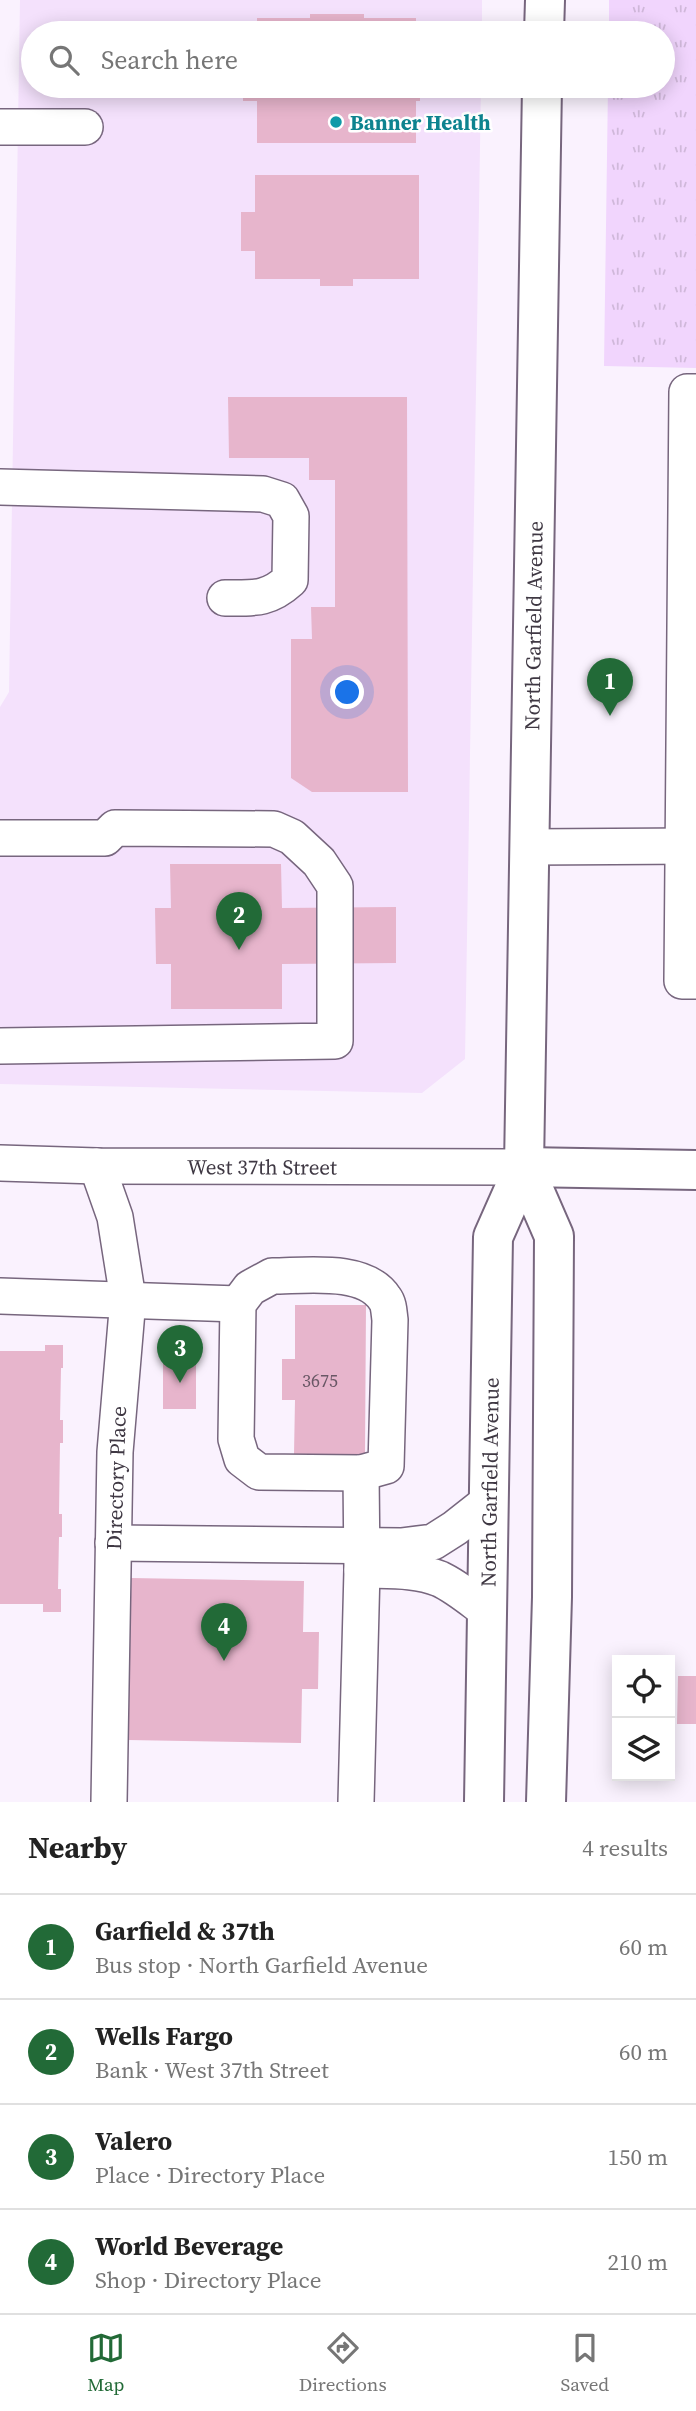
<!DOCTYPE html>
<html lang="en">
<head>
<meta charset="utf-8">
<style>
  body { margin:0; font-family:"Source Serif 4",serif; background:#f6f6f6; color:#222 }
  .controls { position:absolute; right:21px; bottom:21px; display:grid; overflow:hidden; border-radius:0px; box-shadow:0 4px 18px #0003 }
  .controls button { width:63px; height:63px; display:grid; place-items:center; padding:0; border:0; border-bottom:2px solid #e0e0e0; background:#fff; color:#222; font:35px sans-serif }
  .you { position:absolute; left:348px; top:693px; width:24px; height:24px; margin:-18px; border:5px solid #fff; border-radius:50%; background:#1a73e8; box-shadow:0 0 0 10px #1a73e833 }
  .badge { display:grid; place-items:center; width:46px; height:46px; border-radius:50%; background:#226a37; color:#fff; font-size:23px; font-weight:700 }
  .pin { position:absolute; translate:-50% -58px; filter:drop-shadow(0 2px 4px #0008) }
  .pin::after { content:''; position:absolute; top:37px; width:24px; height:21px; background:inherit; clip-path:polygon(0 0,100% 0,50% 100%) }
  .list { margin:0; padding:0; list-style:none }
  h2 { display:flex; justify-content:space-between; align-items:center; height:91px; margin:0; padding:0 28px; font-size:30px }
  h2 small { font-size:23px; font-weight:400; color:#767676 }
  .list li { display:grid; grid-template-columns:46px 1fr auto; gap:21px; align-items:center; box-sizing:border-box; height:105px; padding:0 28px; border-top:2px solid #e0e0e0 }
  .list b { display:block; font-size:26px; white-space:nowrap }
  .list p { margin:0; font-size:23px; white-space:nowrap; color:#767676 }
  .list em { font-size:23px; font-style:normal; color:#767676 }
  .icon { flex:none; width:38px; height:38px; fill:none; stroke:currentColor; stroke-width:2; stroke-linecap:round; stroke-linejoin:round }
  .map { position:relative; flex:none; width:696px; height:1802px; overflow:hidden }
  .search { position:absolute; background:#fff; box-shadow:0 4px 18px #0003; left:21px; right:21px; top:21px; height:77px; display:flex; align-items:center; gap:18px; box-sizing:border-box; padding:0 24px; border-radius:38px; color:#767676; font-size:26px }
  .sheet { height:511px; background:#fff }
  nav { display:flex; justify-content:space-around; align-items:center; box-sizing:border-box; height:98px; border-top:2px solid #e0e0e0; background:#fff; font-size:19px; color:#767676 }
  nav a { display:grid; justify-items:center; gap:4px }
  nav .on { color:#226a37 }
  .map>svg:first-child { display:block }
  .built { fill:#f4e1fc }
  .grass { fill:url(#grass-tufts) }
  .building { fill:#e7b5cc }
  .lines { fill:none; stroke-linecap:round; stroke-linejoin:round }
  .minor-casing { stroke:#77667e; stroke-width:38 }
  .major-casing { stroke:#77667e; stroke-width:42 }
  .highway-casing { stroke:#77667e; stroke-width:42 }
  .minor { stroke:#fff; stroke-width:35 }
  .major { stroke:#fff; stroke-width:38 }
  .highway { stroke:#fff; stroke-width:38 }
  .culture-dot { fill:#0f9aa8; stroke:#fff; stroke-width:2.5 }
  .labels { text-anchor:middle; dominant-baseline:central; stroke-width:5; stroke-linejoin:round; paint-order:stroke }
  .number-label { font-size:18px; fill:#695765 }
  .culture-label { font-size:21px; font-weight:bold; fill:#0d838f; stroke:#fff; text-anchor:start }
  .street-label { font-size:21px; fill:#3f3843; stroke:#fff }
</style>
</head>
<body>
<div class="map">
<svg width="696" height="1802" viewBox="0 0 696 1802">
  <defs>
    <pattern id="grass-tufts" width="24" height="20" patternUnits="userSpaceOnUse" patternTransform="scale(1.75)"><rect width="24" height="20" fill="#f1d5fd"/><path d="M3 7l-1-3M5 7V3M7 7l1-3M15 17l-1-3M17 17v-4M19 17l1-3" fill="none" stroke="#d0b8da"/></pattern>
  </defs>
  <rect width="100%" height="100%" fill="#faf2fe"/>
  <!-- built -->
  <path class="built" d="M 20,0 L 482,0 L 482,33 L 33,33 L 33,86 L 481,86 L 465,1059 L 422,1093 L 0,1084 L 0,707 L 9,692 Z"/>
  <!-- grass -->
  <path class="grass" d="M 609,0 L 696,0 L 696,368 L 604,366 L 608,86 L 663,86 L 663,33 L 609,33 Z"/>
  <!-- building -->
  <path class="building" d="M 310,14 L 364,14 L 364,18 L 416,18 L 416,33 L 257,33 L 257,18 L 310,18 Z
    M 243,86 L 420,86 L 420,101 L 416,101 L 416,143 L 257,143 L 257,101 L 243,101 Z
    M 255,175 L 419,175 L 419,279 L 353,279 L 353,286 L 320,286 L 320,279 L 255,279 L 255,251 L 241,251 L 241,212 L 255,212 Z
    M 228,397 L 407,397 L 408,792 L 312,792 L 291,778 L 291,639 L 312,639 L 311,607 L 335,607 L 335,480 L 309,480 L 309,458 L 229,458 Z
    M 170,864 L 281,864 L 282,908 L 396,907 L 396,963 L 282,964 L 282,1009 L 171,1009 L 171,964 L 156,964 L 155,908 L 171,908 Z
    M 295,1305 L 366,1305 L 365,1454 L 294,1454 L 295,1400 L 282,1400 L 282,1359 L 295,1359 Z
    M 45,1345 L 63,1345 L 63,1368 L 61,1368 L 60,1420 L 63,1420 L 63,1443 L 60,1443 L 59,1514 L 62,1514 L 62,1537 L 59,1537 L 58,1589 L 61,1589 L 61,1612 L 43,1612 L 43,1604 L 0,1604 L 0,1351 L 45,1351 Z
    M 163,1356 L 196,1356 L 196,1409 L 163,1409 Z
    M 131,1578 L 304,1581 L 303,1632 L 319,1632 L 318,1689 L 302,1689 L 301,1743 L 128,1740 Z
    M 678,1676 L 696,1676 L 696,1724 L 677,1724 Z"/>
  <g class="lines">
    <defs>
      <g id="minor">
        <path d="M 0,127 L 85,127"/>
        <path d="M 696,392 L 687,392 L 682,981 L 696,981"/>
        <path d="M 0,487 L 263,494 L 282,500 L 291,516 L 290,580 C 268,600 254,598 225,598"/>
        <path d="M 0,838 L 105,838 L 115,828 L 274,829 L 292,837 L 319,862 L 335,886 L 335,1041 L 0,1046"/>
        <path d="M 529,847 L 696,846"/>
        <path id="s1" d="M 0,1163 L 97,1166 L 524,1167"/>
        <path d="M 97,1166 L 115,1217 L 128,1299 L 115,1452 L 109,1802"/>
        <path d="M 272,1276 C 305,1276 365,1267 385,1299 C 389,1304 389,1313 390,1320 L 386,1466 L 361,1473 L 259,1472 L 242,1459 L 236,1439 L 238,1304 L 250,1288 Z"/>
        <path d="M 0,1296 L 238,1304"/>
        <path d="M 113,1543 L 401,1546 L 433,1542 L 455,1528 L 488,1502"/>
        <path d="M 362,1570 C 387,1571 416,1569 440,1579 C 457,1587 472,1600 487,1611"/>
        <path d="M 356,1802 L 362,1570 L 361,1473"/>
      </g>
      <path id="major" d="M 524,1167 L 696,1170"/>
      <g id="highway">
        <path d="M 544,33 L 545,0"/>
        <path d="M 524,1167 L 554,1236 L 552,1597 L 546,1802"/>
        <path id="s2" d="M 484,1802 L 493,1237 L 524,1167 L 542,86"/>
      </g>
    </defs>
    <!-- minor casing -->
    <use href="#minor" class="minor-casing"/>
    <!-- major casing -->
    <use href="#major" class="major-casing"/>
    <!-- highway casing -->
    <use href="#highway" class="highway-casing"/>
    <!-- minor -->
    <use href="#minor" class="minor"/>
    <!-- major -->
    <use href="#major" class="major"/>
    <!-- highway -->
    <use href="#highway" class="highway"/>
  </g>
  <!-- markers -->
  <circle class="culture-dot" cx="336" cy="122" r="7"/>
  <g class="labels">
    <!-- number labels -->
    <g class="number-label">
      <text x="320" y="1380">3675</text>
    </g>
    <!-- culture labels -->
    <g class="culture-label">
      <text x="350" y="122">Banner Health</text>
    </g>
    <!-- street labels -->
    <g class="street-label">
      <text stroke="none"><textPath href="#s2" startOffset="1183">North Garfield Avenue</textPath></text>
      <text stroke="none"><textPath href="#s1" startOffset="262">West 37th Street</textPath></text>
      <text transform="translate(116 1478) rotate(-88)">Directory Place</text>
      <text stroke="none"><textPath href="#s2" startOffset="320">North Garfield Avenue</textPath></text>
    </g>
  </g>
</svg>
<div class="controls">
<button><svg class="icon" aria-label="locate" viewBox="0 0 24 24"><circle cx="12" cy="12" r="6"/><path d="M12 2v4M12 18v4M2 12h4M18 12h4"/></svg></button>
<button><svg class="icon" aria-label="layers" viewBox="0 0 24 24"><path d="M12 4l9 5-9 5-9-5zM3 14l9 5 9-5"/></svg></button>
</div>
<div class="you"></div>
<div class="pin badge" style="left:610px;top:716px">1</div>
<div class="pin badge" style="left:239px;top:950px">2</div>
<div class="pin badge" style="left:180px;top:1383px">3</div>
<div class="pin badge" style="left:224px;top:1661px">4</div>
<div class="search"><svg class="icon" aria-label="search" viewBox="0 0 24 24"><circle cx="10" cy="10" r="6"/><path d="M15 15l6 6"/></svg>Search here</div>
</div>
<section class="sheet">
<h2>Nearby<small>4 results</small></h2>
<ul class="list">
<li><span class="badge">1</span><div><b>Garfield &amp; 37th</b><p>Bus stop · North Garfield Avenue</p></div><em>60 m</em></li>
<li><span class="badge">2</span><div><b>Wells Fargo</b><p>Bank · West 37th Street</p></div><em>60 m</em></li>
<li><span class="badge">3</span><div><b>Valero</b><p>Place · Directory Place</p></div><em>150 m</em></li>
<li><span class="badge">4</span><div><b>World Beverage</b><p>Shop · Directory Place</p></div><em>210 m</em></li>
</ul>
</section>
<nav>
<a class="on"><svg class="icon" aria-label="map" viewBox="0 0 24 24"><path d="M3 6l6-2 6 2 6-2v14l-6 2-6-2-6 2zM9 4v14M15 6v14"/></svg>Map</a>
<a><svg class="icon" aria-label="directions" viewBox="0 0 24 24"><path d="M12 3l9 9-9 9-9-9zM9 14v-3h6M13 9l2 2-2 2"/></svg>Directions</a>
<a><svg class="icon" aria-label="saved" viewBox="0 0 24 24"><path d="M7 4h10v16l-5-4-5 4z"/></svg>Saved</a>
</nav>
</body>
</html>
